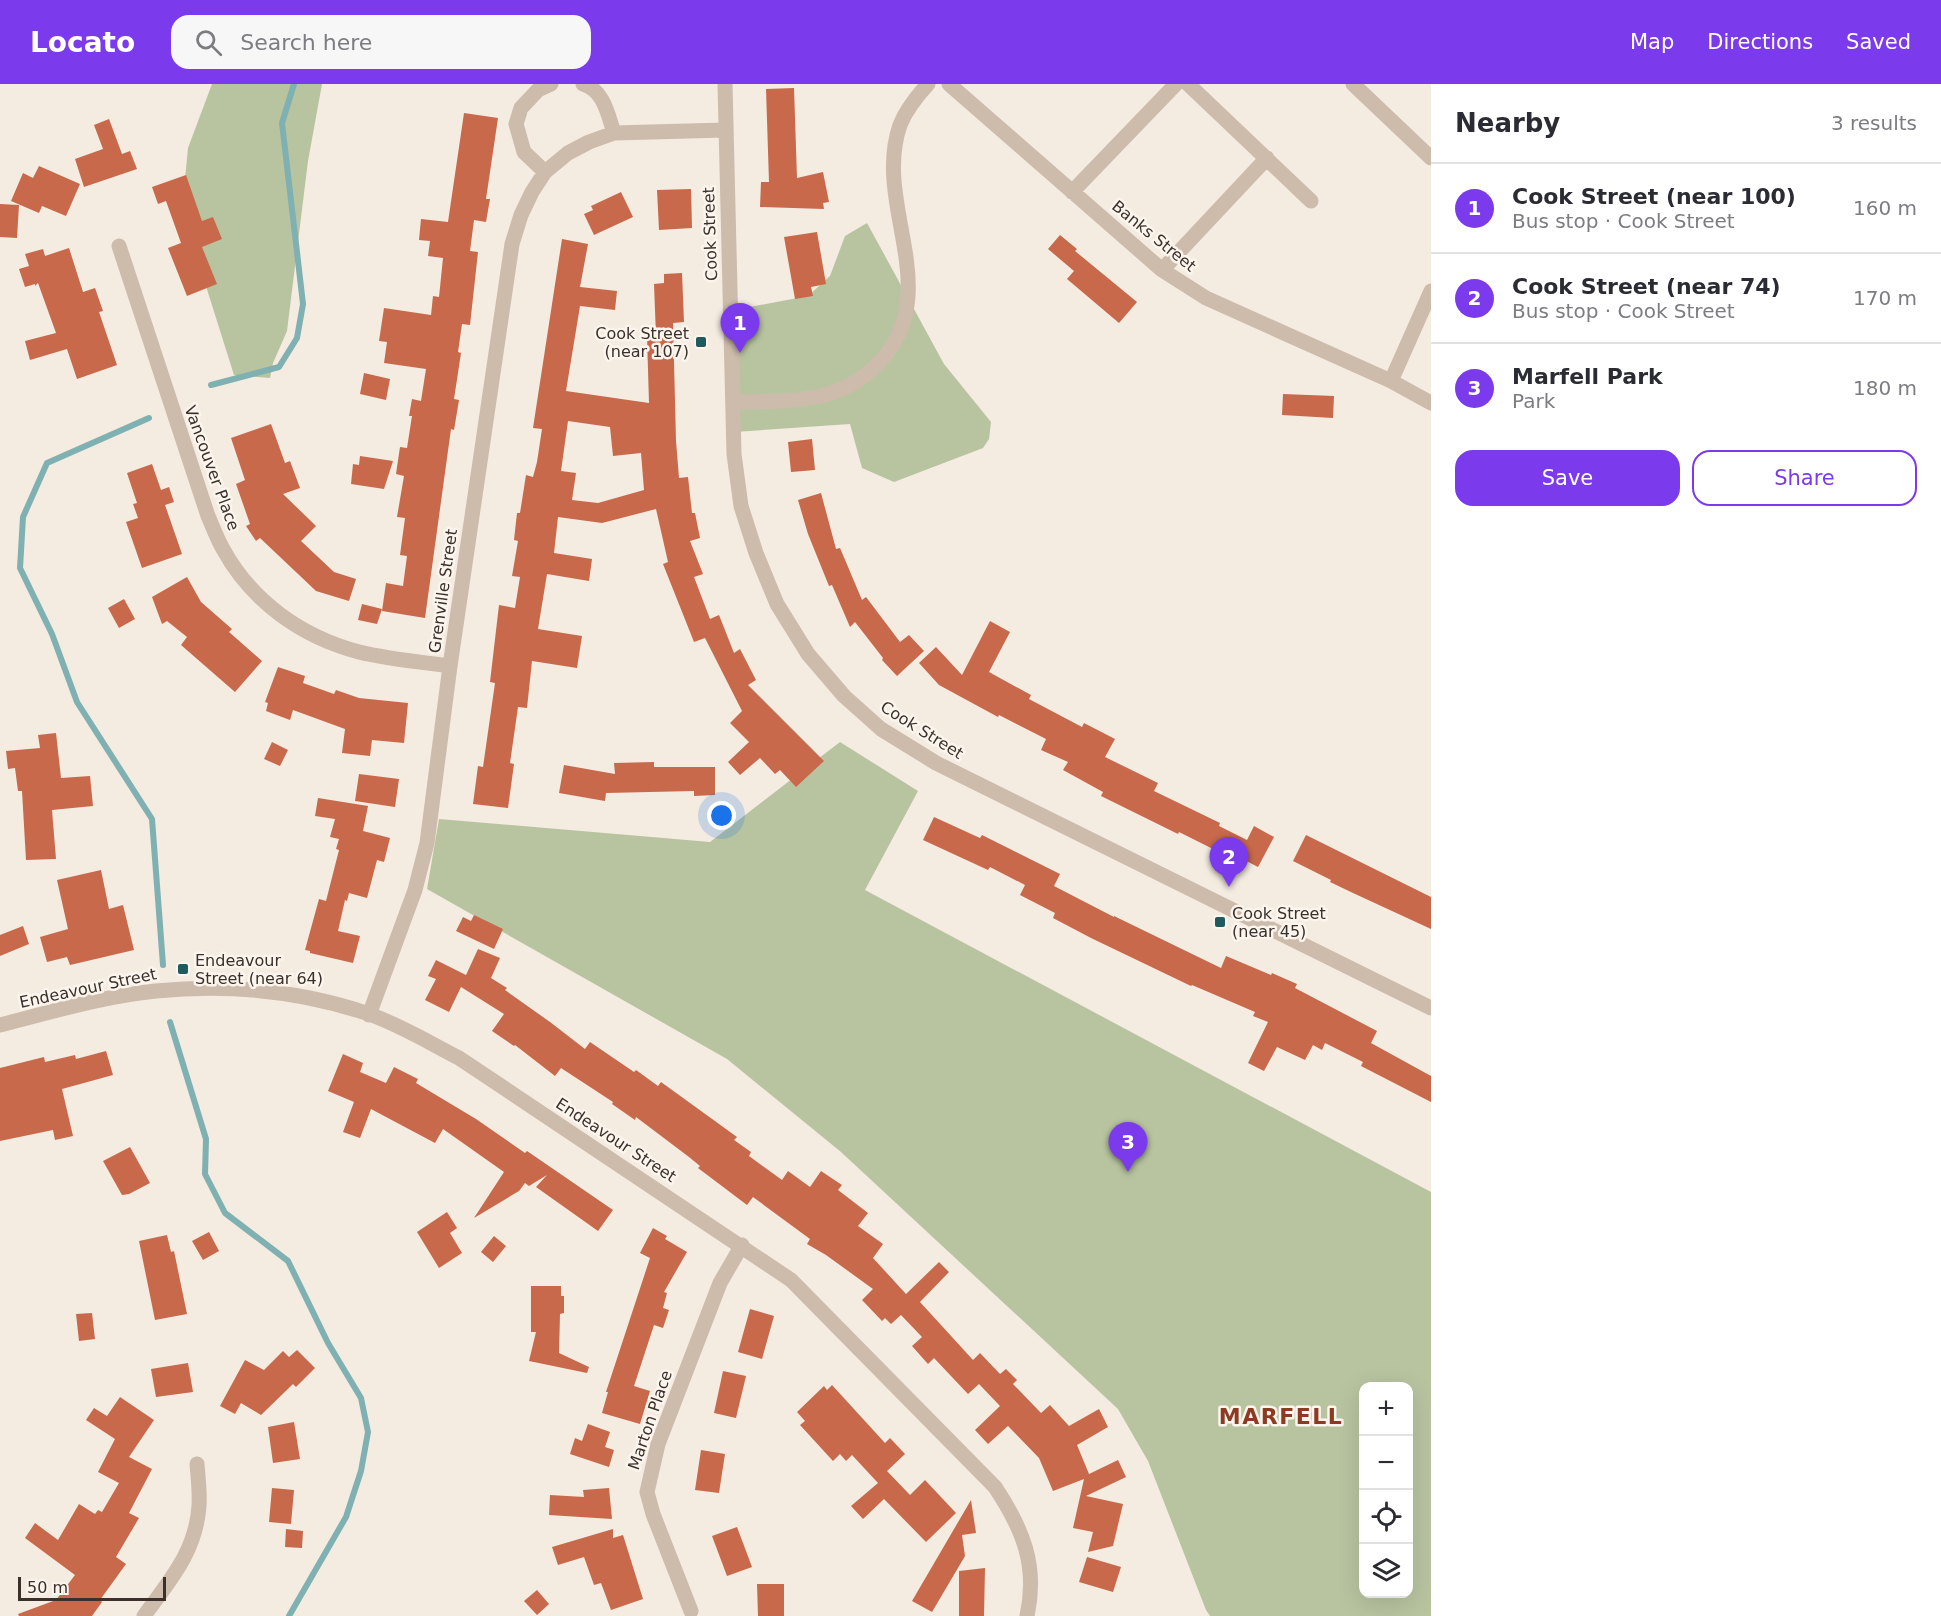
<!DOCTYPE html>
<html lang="en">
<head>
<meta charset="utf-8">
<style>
  body { margin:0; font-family:"DejaVu Sans",sans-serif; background:#f7f7f7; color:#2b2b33 }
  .controls { position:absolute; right:18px; bottom:18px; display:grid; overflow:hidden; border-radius:12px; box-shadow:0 6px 24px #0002 }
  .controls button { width:54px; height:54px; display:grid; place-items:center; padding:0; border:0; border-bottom:2px solid #e1e1e2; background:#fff; color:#2b2b33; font:30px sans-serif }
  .scale { position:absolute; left:18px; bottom:15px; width:148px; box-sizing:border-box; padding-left:6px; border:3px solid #3b302b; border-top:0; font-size:16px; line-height:21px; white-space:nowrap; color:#3b302b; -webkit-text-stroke:4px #fbf5ee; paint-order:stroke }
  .you { position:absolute; left:722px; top:732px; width:21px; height:21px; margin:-15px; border:4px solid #fff; border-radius:50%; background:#1a73e8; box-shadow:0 0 0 9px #1a73e833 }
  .badge { display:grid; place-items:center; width:39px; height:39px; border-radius:50%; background:#7c3aed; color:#fff; font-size:20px; font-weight:700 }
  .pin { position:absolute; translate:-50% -50px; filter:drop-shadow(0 2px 3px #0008) }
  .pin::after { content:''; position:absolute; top:32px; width:21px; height:18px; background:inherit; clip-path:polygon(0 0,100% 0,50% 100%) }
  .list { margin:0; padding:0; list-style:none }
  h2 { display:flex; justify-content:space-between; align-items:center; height:78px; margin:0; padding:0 24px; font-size:26px }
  h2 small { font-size:20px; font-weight:400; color:#7c7c81 }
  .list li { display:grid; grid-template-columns:39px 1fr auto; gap:18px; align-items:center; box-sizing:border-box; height:90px; padding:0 24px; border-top:2px solid #e1e1e2 }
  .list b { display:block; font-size:22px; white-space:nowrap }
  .list p { margin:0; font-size:20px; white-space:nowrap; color:#7c7c81 }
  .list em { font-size:20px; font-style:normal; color:#7c7c81 }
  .actions { display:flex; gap:12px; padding:18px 24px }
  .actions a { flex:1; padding:14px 0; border:2px solid #7c3aed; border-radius:18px; text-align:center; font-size:21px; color:#7c3aed }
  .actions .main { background:#7c3aed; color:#fff }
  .icon { flex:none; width:33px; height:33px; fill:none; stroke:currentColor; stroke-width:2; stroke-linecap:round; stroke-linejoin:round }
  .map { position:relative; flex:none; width:1431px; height:1532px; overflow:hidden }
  header { display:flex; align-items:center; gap:36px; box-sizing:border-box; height:84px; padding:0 30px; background:#7c3aed; color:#fff }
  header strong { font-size:28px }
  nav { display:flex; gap:33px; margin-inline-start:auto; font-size:21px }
  .search { width:420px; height:54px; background:#f7f7f7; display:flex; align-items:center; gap:15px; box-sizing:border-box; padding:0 21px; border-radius:18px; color:#7c7c81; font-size:22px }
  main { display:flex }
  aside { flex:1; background:#fff }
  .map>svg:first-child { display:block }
  .green { fill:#b8c4a0; fill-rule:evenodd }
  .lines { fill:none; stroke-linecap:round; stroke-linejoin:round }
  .stream { stroke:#7fb0b2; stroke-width:6 }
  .building { fill:#c8694b; fill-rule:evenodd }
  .minor { stroke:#cdbbac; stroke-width:15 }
  .poi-dot { fill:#1f5a5e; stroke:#fbf5ee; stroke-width:2 }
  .labels { text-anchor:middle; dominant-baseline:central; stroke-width:5; stroke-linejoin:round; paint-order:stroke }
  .street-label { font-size:16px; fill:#3b302b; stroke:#fbf5ee }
  .poi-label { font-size:16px; fill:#3b302b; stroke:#fbf5ee; text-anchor:start }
  .district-label { font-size:22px; font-weight:bold; letter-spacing:1.5px; fill:#8c3b22; stroke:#fbf5ee }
</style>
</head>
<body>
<header>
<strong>Locato</strong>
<div class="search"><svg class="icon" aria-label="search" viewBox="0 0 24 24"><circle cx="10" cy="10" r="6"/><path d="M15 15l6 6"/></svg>Search here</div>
<nav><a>Map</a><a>Directions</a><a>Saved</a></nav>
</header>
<main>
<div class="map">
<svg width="1431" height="1532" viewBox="0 0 1431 1532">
  <rect width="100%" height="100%" fill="#f4ebe1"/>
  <!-- green -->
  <path class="green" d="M 212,0 L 322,0 L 308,77 L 287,247 L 273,279 L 270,294 L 234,291 L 182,126 L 188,64 Z
    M 867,139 L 944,280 L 991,338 L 989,355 L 983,364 L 894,398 L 862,384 L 850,340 L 735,348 L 728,227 L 808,212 L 830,192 L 845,152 Z
    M 840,658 L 918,707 L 865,806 L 1431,1108 L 1431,1532 L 1210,1532 L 1206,1526 L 1148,1377 L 1118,1325 L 841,1068 L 727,975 L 427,805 L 439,735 L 710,758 ZM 1364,1302 L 1408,1302 L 1408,1510 L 1364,1510 Z"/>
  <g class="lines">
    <!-- stream -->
    <path class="stream" d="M 211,301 L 279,283 L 297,254 L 303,220 L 282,39 L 294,0
      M 149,334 L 47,379 L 23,433 L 20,484 L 52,550 L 77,618 L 152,735 L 163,881
      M 170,938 L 206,1055 L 205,1090 L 225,1129 L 288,1177 L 328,1259 L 361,1314 L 368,1348 L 361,1387 L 346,1433 L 289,1532"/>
  </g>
  <!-- building -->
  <path class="building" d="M 794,4 L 797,94 L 823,88 L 829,118 L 823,119 L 824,125 L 760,123 L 761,98 L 769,98 L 766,5 Z
    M 464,29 L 498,34 L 486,115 L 490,115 L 486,138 L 474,136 L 470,167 L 478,168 L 470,241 L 462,240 L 458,268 L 461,269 L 454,315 L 459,316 L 454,346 L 451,345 L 425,534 L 382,527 L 386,499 L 403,502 L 407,472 L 400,471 L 405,434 L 397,433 L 404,392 L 396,390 L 400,363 L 407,364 L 412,332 L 409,332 L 412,315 L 421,317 L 426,285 L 384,279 L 387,258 L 379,257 L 384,224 L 431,231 L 433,212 L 439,213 L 443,174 L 428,172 L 430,157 L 419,156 L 421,135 L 448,138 Z
    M 109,35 L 122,70 L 130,67 L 137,85 L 84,103 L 75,75 L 103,65 L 94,41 Z
    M 39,82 L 80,100 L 66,132 L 42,122 L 39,129 L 11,117 L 23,89 L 33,94 Z
    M 186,91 L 202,137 L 213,133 L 222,155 L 202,163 L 217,200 L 187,212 L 168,164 L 181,159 L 166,117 L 158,120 L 152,103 Z
    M 691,105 L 692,144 L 659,146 L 657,106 Z
    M 621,108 L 633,133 L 594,151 L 584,130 L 593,126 L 591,122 Z
    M 0,120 L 19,121 L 17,154 L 0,153 Z
    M 817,148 L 826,200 L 811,203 L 813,212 L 795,215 L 784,153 Z
    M 1060,151 L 1077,165 L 1075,167 L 1137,218 L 1119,239 L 1067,195 L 1074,187 L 1048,165 Z
    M 562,155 L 588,160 L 580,203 L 617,207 L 615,226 L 580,222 L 566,307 L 649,319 L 647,252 L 656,252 L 654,200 L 664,199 L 664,190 L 682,189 L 684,238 L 673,239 L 676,357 L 679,394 L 688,393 L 692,429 L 695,429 L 700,454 L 690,457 L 703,490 L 694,493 L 710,535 L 719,531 L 734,569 L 740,565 L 756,596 L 748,601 L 824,677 L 796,703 L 780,686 L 775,690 L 760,674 L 740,691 L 728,678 L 749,658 L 730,639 L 742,627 L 705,554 L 694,558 L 663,480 L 668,478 L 656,425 L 602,439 L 558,433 L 554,469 L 592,475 L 589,497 L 547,490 L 538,545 L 582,552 L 577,584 L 532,577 L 527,624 L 518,623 L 510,679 L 514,680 L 508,724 L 473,720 L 478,682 L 483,683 L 495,599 L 490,598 L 499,521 L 515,524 L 520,493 L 512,492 L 518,457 L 514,456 L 517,429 L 520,429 L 526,391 L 533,393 L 537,378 L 542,345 L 533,344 ZM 568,337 L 610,343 L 613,372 L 641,369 L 644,406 L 598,419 L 572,416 L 576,389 L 561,387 Z
    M 69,164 L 83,208 L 95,204 L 103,227 L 99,228 L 117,281 L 77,295 L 67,265 L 30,276 L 25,257 L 56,249 L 38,199 L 35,202 L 35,200 L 25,203 L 19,185 L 29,182 L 25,170 L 43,165 L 45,172 Z
    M 364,289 L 390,295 L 386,316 L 360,310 Z
    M 1283,310 L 1334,312 L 1333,334 L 1282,331 Z
    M 271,340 L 285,379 L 290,377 L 300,404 L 283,410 L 316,442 L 301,457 L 334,488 L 356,495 L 349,517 L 316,507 L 260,454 L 256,457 L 246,442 L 250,440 L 236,400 L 245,396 L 231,354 Z
    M 812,355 L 815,386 L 791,388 L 788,358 Z
    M 360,372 L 393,377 L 384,405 L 351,400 L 353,380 L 359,381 Z
    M 152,380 L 161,406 L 169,403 L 174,418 L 165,421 L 182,470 L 142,484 L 126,438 L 138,434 L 133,420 L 137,419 L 127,389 Z
    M 821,409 L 836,465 L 840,464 L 862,516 L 866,513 L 900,558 L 909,551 L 924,567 L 897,592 L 882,576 L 883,574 L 855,538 L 850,543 L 832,501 L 829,502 L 808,450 L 798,416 Z
    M 187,493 L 201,518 L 232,545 L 229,548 L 262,577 L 235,608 L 181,561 L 187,553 L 167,537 L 162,540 L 152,513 Z
    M 124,515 L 135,535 L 119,544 L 108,524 Z
    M 362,520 L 382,525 L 377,540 L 358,536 Z
    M 990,537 L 1010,548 L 989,588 L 1031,611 L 1029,615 L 1082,643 L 1084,639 L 1115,655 L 1105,673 L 1158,699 L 1154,707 L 1220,739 L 1219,742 L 1247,756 L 1254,742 L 1274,753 L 1258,783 L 1225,766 L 1223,770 L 1179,748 L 1178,750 L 1101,712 L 1103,708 L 1063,686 L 1068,678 L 1041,666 L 1046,655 L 999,631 L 998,633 L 939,601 L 919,579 L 936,563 L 962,591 Z
    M 278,583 L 305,592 L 303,599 L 334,610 L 336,606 L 359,614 L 408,619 L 404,659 L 372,656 L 370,672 L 342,669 L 345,645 L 293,626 L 290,636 L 266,627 L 268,619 L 265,618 Z
    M 56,649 L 61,694 L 90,692 L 93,722 L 52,726 L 56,775 L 26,776 L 22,707 L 18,707 L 15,684 L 8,685 L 6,667 L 40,664 L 38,651 Z
    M 272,658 L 288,666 L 280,682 L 264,675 Z
    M 654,678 L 654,683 L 715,683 L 715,711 L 694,712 L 694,707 L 606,709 L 605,717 L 559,709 L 564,681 L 615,690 L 614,679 Z
    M 359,690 L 399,695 L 395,723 L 355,717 Z
    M 318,714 L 368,722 L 363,747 L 390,754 L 384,778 L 377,776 L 367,814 L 349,809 L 347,817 L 345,816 L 338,847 L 360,852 L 353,879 L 310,869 L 310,867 L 305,866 L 319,815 L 326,817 L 339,766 L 336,765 L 339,755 L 330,753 L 335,735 L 315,732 Z
    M 934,733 L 980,754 L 982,751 L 1060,790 L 1054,802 L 1114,833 L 1114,832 L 1221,884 L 1226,872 L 1271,891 L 1272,889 L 1297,900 L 1295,904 L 1377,947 L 1371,959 L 1431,992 L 1431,1018 L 1361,982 L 1363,978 L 1325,959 L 1322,966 L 1313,961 L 1305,976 L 1277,963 L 1264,987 L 1248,979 L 1268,938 L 1253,932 L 1255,928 L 1192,901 L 1191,902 L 1091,854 L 1053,834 L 1055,829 L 1020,811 L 1025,801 L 990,783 L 988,786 L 923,756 Z
    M 1306,751 L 1431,813 L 1431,845 L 1353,809 L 1330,798 L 1331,796 L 1293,777 Z
    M 101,786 L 109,825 L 123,821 L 134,866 L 70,881 L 67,873 L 47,878 L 40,853 L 68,845 L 57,796 Z
    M 474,831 L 503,845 L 494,865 L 456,847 L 463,833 L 471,837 Z
    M 23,842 L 29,860 L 0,872 L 0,851 Z
    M 478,865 L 500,874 L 491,894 L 507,904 L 505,906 L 550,938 L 585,965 L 590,958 L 634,988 L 636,986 L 658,1002 L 661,998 L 737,1053 L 734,1056 L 751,1068 L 749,1072 L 782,1096 L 788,1087 L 810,1103 L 821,1087 L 842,1101 L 838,1106 L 868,1129 L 858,1142 L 883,1160 L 873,1174 L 906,1210 L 939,1178 L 949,1188 L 920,1218 L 973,1276 L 980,1269 L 1000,1290 L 1006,1285 L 1017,1296 L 1013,1300 L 1041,1329 L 1050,1321 L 1069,1342 L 1099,1325 L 1108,1343 L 1077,1361 L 1089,1390 L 1118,1376 L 1126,1393 L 1086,1412 L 1123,1420 L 1113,1462 L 1088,1468 L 1093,1448 L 1073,1444 L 1084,1395 L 1053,1407 L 1039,1374 L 1008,1342 L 988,1360 L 975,1346 L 1000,1322 L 979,1300 L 968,1310 L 934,1274 L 928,1280 L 912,1262 L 922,1253 L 901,1231 L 891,1240 L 885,1234 L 882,1237 L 862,1216 L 873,1205 L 826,1171 L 807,1160 L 810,1155 L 753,1113 L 747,1121 L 698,1084 L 700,1082 L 689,1073 L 636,1033 L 635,1036 L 612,1020 L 613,1018 L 561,984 L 555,992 L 515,961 L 514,962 L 492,947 L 504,930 L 461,903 L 449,928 L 425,916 L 436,895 L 428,892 L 436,876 L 466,891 Z
    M 106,967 L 113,991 L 62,1005 L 73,1052 L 55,1056 L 53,1046 L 0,1057 L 0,984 L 44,973 L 45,978 L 75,971 L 76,975 Z
    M 343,970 L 363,979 L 360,988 L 386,999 L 394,983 L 418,995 L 416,999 L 476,1035 L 525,1069 L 527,1067 L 613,1126 L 598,1147 L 536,1103 L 547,1091 L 529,1102 L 525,1099 L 519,1107 L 474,1134 L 504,1088 L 443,1045 L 435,1059 L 371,1025 L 360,1054 L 343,1048 L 354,1018 L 328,1007 Z
    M 130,1063 L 150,1099 L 129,1110 L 122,1111 L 103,1077 Z
    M 447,1128 L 457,1144 L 450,1149 L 462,1169 L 439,1184 L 417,1148 Z
    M 653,1144 L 667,1152 L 665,1155 L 687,1168 L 664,1208 L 667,1209 L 663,1224 L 669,1226 L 663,1244 L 654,1241 L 634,1302 L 650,1307 L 640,1340 L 602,1329 L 608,1308 L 606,1308 L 650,1174 L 640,1169 Z
    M 209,1148 L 219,1167 L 203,1176 L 192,1157 Z
    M 167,1151 L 171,1168 L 174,1167 L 187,1230 L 155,1236 L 139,1157 Z
    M 494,1152 L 506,1162 L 493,1178 L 481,1168 Z
    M 531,1202 L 561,1202 L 561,1212 L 564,1212 L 564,1229 L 560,1230 L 559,1269 L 589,1283 L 587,1289 L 529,1277 L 536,1248 L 531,1248 Z
    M 750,1225 L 774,1232 L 762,1275 L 738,1268 Z
    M 92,1229 L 95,1255 L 79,1257 L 76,1230 Z
    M 297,1266 L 315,1284 L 296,1303 L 293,1300 L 261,1331 L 241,1319 L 235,1330 L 220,1322 L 245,1276 L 264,1286 L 283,1267 L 289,1273 Z
    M 188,1279 L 193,1308 L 156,1313 L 151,1285 Z
    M 723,1287 L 746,1292 L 736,1334 L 714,1329 Z
    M 832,1301 L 885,1359 L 890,1354 L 905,1370 L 887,1387 L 910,1411 L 925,1396 L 956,1429 L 926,1458 L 884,1415 L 863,1435 L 851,1422 L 878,1399 L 852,1371 L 846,1377 L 840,1370 L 833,1377 L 800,1341 L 805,1337 L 797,1328 L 824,1302 L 827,1306 Z
    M 120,1313 L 154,1336 L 129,1373 L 152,1385 L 129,1429 L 139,1434 L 116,1473 L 126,1480 L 100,1516 L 102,1518 L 92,1532 L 19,1532 L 18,1530 L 56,1516 L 75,1491 L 25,1454 L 35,1439 L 58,1456 L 79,1420 L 95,1430 L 98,1426 L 102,1428 L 119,1399 L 98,1388 L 115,1355 L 86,1336 L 94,1324 L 107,1332 Z
    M 294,1338 L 300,1375 L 273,1379 L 268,1343 Z
    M 588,1340 L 610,1348 L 605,1363 L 614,1366 L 609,1383 L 570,1370 L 575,1354 L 582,1357 Z
    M 701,1366 L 725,1370 L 719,1409 L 695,1406 Z
    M 272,1404 L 294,1406 L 291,1440 L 269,1438 Z
    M 609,1404 L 612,1435 L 549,1431 L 550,1411 L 584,1413 L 583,1406 Z
    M 971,1416 L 976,1449 L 962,1451 L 965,1472 L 932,1528 L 912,1517 Z
    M 737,1443 L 752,1483 L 727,1492 L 712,1452 Z
    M 286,1445 L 303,1447 L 302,1464 L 285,1463 Z
    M 613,1445 L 613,1454 L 623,1451 L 643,1515 L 611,1526 L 601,1499 L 594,1501 L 584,1473 L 558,1481 L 552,1463 Z
    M 1087,1473 L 1121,1483 L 1113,1508 L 1079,1498 Z
    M 985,1484 L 984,1532 L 959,1532 L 959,1487 Z
    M 757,1500 L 784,1500 L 784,1532 L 758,1532 Z
    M 537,1506 L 549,1520 L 537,1531 L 524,1517 Z"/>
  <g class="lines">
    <!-- minor -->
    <path class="minor" d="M 583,0 C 604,6 608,31 614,49
      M 725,0 L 734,370 L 741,422 L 756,469 L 777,520 L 808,570 L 844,612 L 881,645 L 936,679 L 1431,924
      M 949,0 L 1162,186 L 1206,214 L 1391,297 L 1431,319
      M 1188,0 L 1311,117
      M 1353,0 L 1431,74
      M 545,88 L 524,68 L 516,40 L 521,24 L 538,6 L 551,0
      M 1072,108 L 1176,0
      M 119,162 L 208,432 C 213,443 217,455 223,465 C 252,518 302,553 359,568 C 388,575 420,578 450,582
      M 1162,186 L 1267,74
      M 1391,297 L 1431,207
      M 734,318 C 791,317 845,321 885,272 C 942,201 873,119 900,41 C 906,26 917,12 928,0
      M 369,931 L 415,806 L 427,759 L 450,582 L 512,160 L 521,131 L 532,108 L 545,88 L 568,69 L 589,58 L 614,49 L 725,46
      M 0,941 C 51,928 104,912 156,907 C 227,900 301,907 369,930 C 400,941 430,959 459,974 L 791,1196 L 995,1403 C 1023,1445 1038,1482 1027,1532
      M 691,1527 L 653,1430 L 647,1408 L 658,1360 L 720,1199 L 742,1161
      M 144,1532 C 169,1497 196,1468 199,1422 C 200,1408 198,1393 197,1380"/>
  </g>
  <!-- markers -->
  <g class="poi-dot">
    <rect x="695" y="252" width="12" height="12" rx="3"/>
    <rect x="1214" y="832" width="12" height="12" rx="3"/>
    <rect x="177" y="879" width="12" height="12" rx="3"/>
  </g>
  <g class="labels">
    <!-- street labels -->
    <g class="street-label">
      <text transform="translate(710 150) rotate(-92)">Cook Street</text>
      <text transform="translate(1154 152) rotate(39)">Banks Street</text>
      <text transform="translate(212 384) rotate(70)">Vancouver Place</text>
      <text transform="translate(443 507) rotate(-82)">Grenville Street</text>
      <text transform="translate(922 646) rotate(32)">Cook Street</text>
      <text transform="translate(88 904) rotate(-12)">Endeavour Street</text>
      <text transform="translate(616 1056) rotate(33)">Endeavour Street</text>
      <text transform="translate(650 1336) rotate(-71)">Marton Place</text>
    </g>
    <!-- poi labels -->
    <g class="poi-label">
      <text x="689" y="249" text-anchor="end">Cook Street<tspan x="689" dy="18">(near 107)</tspan></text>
      <text x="1232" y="829">Cook Street<tspan x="1232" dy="18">(near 45)</tspan></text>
      <text x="195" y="876">Endeavour<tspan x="195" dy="18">Street (near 64)</tspan></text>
    </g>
    <!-- district labels -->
    <g class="district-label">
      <text x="1281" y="1332">MARFELL</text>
    </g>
  </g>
</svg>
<div class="controls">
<button>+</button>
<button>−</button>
<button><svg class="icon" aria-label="locate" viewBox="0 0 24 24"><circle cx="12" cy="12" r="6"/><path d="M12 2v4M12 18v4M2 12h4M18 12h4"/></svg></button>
<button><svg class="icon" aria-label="layers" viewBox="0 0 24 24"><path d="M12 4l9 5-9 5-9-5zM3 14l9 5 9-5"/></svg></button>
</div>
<div class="scale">50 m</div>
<div class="you"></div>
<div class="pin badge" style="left:740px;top:269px">1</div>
<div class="pin badge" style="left:1229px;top:803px">2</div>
<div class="pin badge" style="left:1128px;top:1088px">3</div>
</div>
<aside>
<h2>Nearby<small>3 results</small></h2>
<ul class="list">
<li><span class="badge">1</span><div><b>Cook Street (near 100)</b><p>Bus stop · Cook Street</p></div><em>160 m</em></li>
<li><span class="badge">2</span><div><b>Cook Street (near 74)</b><p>Bus stop · Cook Street</p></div><em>170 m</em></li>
<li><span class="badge">3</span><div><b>Marfell Park</b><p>Park</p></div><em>180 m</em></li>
</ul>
<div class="actions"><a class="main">Save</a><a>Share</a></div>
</aside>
</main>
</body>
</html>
